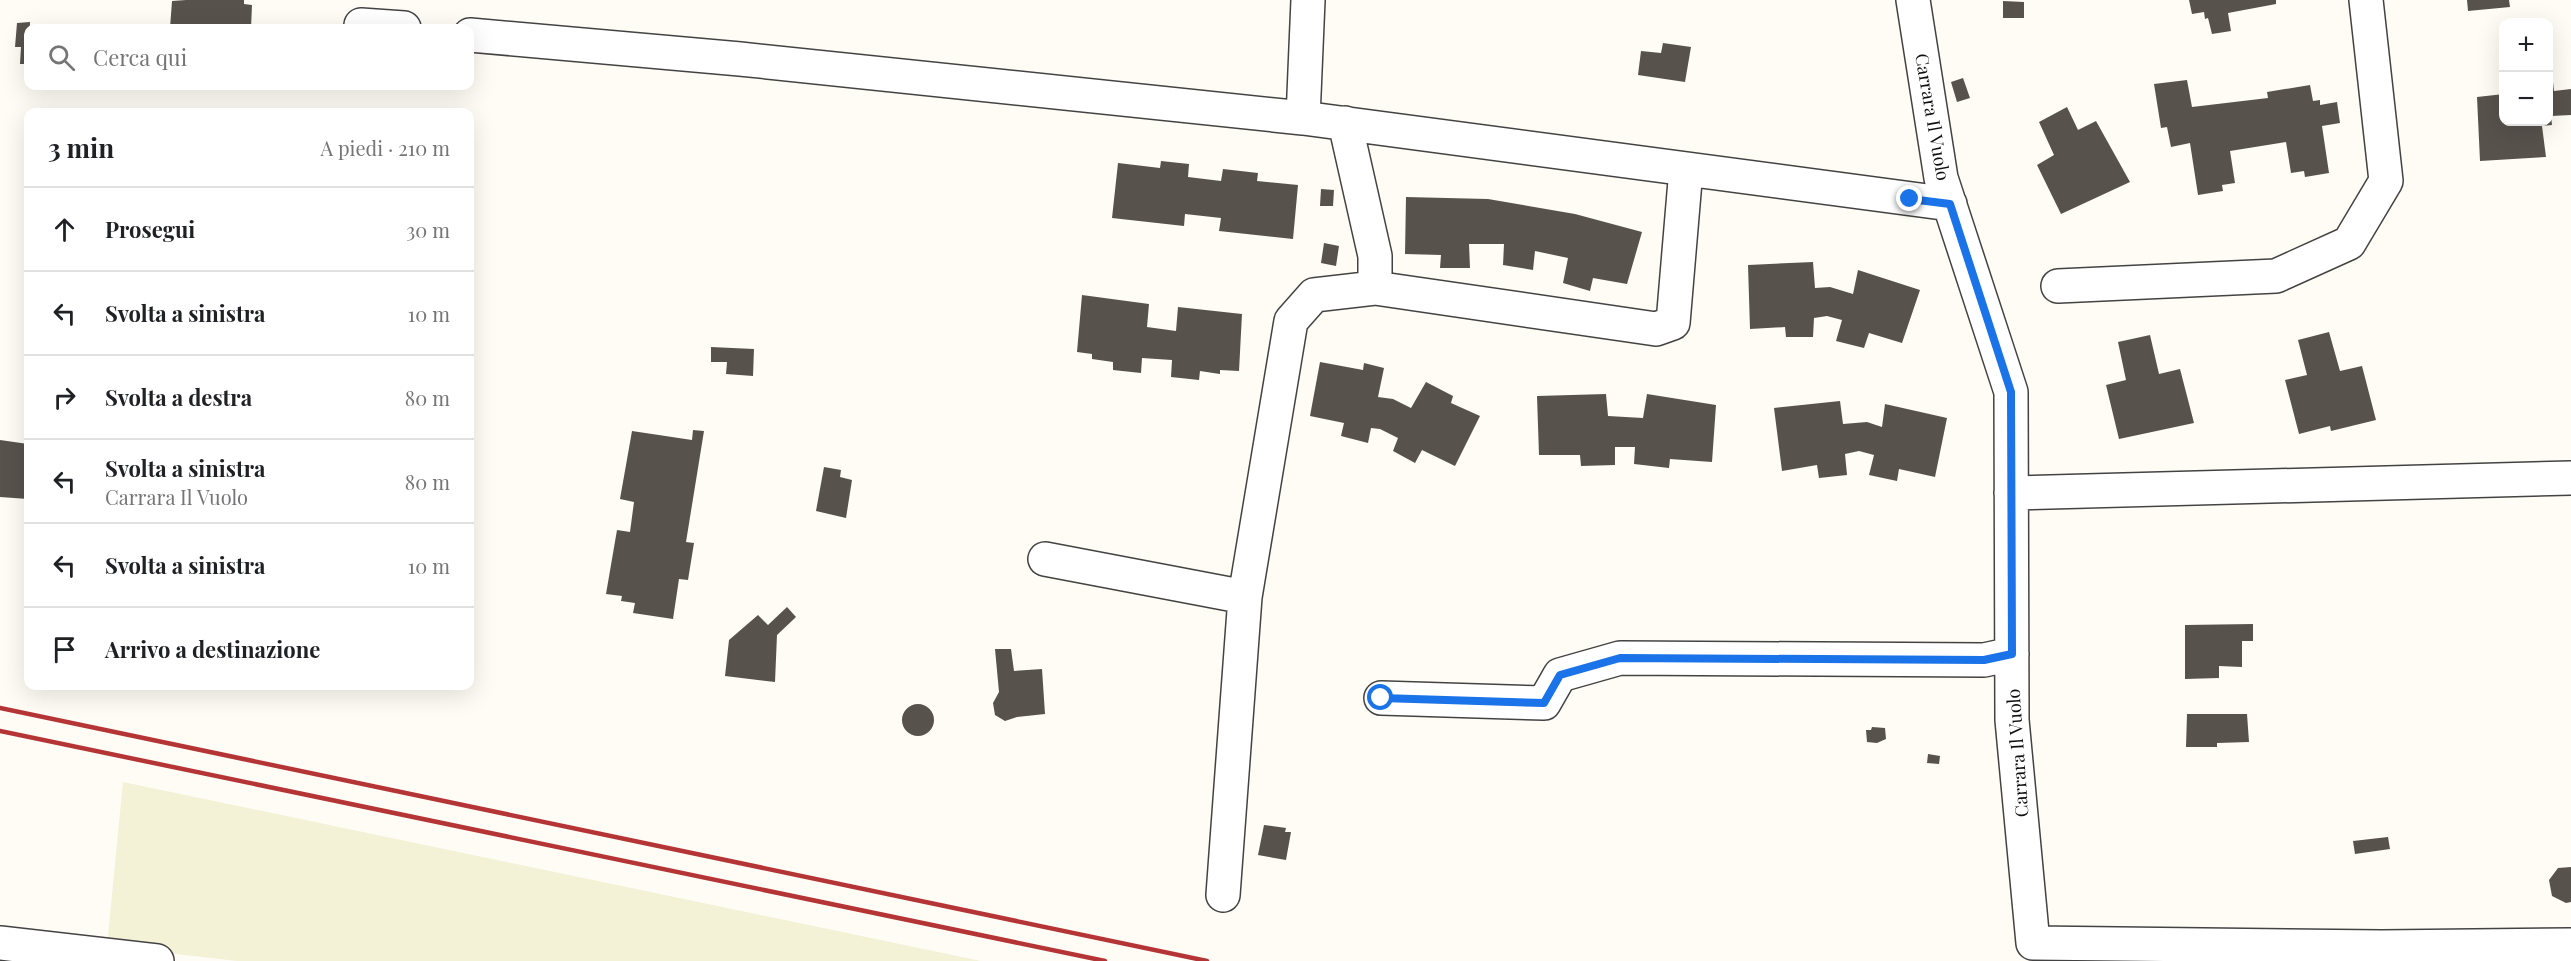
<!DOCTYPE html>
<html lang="it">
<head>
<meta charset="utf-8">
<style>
  body { margin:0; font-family:"Playfair Display",serif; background:#f6f6f6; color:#202124 }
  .controls { position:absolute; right:18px; top:18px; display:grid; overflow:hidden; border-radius:12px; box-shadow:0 6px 24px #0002 }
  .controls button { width:54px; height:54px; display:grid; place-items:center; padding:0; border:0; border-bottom:2px solid #e0e0e0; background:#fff; color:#202124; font:30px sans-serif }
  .stop { position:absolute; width:18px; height:18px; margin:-14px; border:4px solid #1a73e8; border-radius:50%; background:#fff }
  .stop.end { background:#1a73e8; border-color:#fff; box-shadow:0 2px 6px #0008 }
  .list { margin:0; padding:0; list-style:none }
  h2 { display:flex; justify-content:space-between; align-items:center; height:78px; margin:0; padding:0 24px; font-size:26px }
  h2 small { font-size:20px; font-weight:400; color:#757577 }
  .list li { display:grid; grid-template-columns:39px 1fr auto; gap:18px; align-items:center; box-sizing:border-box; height:84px; padding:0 24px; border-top:2px solid #e0e0e0 }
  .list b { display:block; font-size:22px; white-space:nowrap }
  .list p { margin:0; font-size:20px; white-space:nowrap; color:#757577 }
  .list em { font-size:20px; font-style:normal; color:#757577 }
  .icon { flex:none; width:33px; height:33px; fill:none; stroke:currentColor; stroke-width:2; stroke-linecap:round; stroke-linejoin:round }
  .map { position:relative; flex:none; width:2571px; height:961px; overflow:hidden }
  .search { position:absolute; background:#fff; box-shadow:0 6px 24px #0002; left:24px; top:24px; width:450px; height:66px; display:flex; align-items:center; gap:15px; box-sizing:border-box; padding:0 21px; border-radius:12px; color:#757577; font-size:22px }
  .panel { position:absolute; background:#fff; box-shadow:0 6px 24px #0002; left:24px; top:108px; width:450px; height:582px; border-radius:12px }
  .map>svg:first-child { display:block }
  .farmland { fill:#f3f1d6 }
  .building { fill:#58524d }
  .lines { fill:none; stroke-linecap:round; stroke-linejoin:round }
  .street-casing { stroke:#434343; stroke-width:36 }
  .street { stroke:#fff; stroke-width:33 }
  .rail { stroke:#b53436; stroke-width:4.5 }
  .route { stroke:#1a73e8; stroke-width:8 }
  .labels { text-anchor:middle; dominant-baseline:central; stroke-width:6; stroke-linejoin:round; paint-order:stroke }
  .street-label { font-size:18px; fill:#101010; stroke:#fff }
</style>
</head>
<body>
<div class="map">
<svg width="2571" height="961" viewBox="0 0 2571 961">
  <rect width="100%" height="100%" fill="#fefcf4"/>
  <!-- farmland -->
  <path class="farmland" d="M 123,782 L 981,961 L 237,961 L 107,946 Z"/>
  <!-- building -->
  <path class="building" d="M 186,0 L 244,0 L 244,4 L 252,5 L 251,28 L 170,28 L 172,1 Z
    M 2189,0 L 2276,0 L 2276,4 L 2228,13 L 2231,31 L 2212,34 L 2208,18 L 2205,19 L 2204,12 L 2192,14 Z
    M 2467,0 L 2509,0 L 2510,7 L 2468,11 Z
    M 2003,1 L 2024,2 L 2024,18 L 2003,18 Z
    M 30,22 L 28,64 L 20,64 L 21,47 L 15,47 L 17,23 Z
    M 1663,43 L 1691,47 L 1685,82 L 1638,75 L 1641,51 L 1661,53 Z
    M 2548,74 L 2552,74 L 2554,91 L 2571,89 L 2571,115 L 2551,116 L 2552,125 L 2542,126 L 2546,157 L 2480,161 L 2477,97 L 2504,94 L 2504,122 L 2548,122 Z
    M 1963,78 L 1970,98 L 1957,102 L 1951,82 Z
    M 2187,80 L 2192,107 L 2268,98 L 2267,92 L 2310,85 L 2313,101 L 2320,100 L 2320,105 L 2337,102 L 2340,123 L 2322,126 L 2329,173 L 2305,177 L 2304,171 L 2291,173 L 2286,142 L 2230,151 L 2235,183 L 2222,185 L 2223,191 L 2198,195 L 2190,143 L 2171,147 L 2167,127 L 2161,128 L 2154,84 Z
    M 2067,107 L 2078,130 L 2096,121 L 2130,182 L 2061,214 L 2037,165 L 2054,155 L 2039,122 Z
    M 1161,161 L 1189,164 L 1188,177 L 1221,181 L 1223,169 L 1258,173 L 1257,181 L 1298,185 L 1293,239 L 1219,231 L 1221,218 L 1185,214 L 1184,226 L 1112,218 L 1118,163 L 1160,168 Z
    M 1321,189 L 1334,190 L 1333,206 L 1320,206 Z
    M 1406,197 L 1488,199 L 1575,214 L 1642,232 L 1627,284 L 1593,278 L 1590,291 L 1563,283 L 1568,258 L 1535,251 L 1533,270 L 1503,265 L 1504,244 L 1469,244 L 1470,268 L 1440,268 L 1441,255 L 1405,254 Z
    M 1324,243 L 1339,246 L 1336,266 L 1321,263 Z
    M 1813,262 L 1815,288 L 1830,287 L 1853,294 L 1858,270 L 1920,290 L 1902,343 L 1869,333 L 1864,348 L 1836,341 L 1842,320 L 1827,316 L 1814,318 L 1813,337 L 1786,337 L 1785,327 L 1750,329 L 1748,265 Z
    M 1082,295 L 1149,304 L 1147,327 L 1176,331 L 1178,307 L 1242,314 L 1239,371 L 1220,370 L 1220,374 L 1200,371 L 1199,380 L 1171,377 L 1172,360 L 1142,358 L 1141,373 L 1113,370 L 1113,362 L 1092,359 L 1092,354 L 1077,352 Z
    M 2329,332 L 2340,371 L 2362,366 L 2376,420 L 2331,431 L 2330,426 L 2299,434 L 2285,380 L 2307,375 L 2298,340 Z
    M 2150,335 L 2159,374 L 2180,369 L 2194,423 L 2119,439 L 2106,385 L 2126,380 L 2118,342 Z
    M 711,347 L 754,349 L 753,376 L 726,374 L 727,362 L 711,362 Z
    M 1320,362 L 1363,370 L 1364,363 L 1384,368 L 1378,397 L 1393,399 L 1411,408 L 1426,382 L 1453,396 L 1451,403 L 1480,416 L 1455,466 L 1422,450 L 1415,463 L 1393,451 L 1398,438 L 1380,429 L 1371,428 L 1368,443 L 1341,436 L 1344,423 L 1310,416 Z
    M 1606,394 L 1608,416 L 1643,418 L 1647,394 L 1716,405 L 1712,462 L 1670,459 L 1669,468 L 1634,464 L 1635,447 L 1615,447 L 1615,465 L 1581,466 L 1580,455 L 1539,455 L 1537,396 Z
    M 1840,401 L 1843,424 L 1867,422 L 1882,427 L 1885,404 L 1947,418 L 1935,477 L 1899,469 L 1897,481 L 1869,475 L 1874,455 L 1859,451 L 1845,454 L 1847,475 L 1819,478 L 1817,465 L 1782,471 L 1774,408 Z
    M 693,430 L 704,431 L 686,542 L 694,543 L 688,580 L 679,579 L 673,619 L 633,613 L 635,603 L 621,601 L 622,596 L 606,594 L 617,530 L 630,532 L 634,502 L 620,499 L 632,431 L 692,440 Z
    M 0,440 L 28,444 L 28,499 L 0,497 Z
    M 824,467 L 841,470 L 840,477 L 852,480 L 846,518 L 816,511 Z
    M 787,607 L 796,617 L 777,635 L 775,682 L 725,676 L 729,640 L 758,615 L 768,625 Z
    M 2253,624 L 2253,641 L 2242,641 L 2242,667 L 2219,666 L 2219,678 L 2185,679 L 2185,625 Z
    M 995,649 L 1011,649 L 1014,671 L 1042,669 L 1045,714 L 1017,717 L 1005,721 L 995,715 L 993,703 L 999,692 Z
    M902 720a16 16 0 1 1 32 0a16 16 0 1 1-32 0Z
    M 2187,714 L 2247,714 L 2249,742 L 2217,743 L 2217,747 L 2186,747 Z
    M 1872,727 L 1885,728 L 1886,739 L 1877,743 L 1867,742 L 1866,730 L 1871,730 Z
    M 1928,754 L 1940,756 L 1939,764 L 1927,763 Z
    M 1264,825 L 1286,828 L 1285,832 L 1291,832 L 1286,860 L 1258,855 Z
    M 2388,837 L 2390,849 L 2355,854 L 2353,841 Z
    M 2571,867 L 2571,902 L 2566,903 L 2552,896 L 2549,880 L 2558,868 Z"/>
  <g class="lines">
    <defs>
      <path id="street" d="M 1913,0 L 1941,178 L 2011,392 L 2012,720 L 2033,943 L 2382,947 L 2571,945
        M 361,25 L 404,28
        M 470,35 L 740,59 L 1303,118 L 1950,204
        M 1303,118 L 1308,0
        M 1345,123 L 1375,256 L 1375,288
        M 2058,286 L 2276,276 L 2349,243 L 2386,181 L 2366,0
        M 2011,493 L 2571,478
        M 1045,559 L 1245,597
        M 1381,698 L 1544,703 L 1560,675 L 1620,658 L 1984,660 L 2012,654
        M 1223,895 L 1245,597 L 1291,321 L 1314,295 L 1375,288 L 1656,329 L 1673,323 L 1686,169
        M 0,943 L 157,961"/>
    </defs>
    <!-- street casing -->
    <use href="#street" class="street-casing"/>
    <!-- street -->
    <use href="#street" class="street"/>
    <!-- rail -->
    <path class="rail" d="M 0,708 L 1207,961
      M 0,731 L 1105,961"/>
  </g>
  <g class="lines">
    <!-- route -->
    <path class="route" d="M 1381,698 L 1544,703 L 1560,675 L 1620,658 L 1984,660 L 2012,654 L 2011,392 L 1950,204 L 1910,199"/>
  </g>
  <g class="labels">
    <!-- street labels -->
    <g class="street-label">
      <text transform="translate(1933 117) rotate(80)">Carrara Il Vuolo</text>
      <text transform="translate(2017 753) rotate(-94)">Carrara Il Vuolo</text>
    </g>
  </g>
</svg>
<div class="controls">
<button>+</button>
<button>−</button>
</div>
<div class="stop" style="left:1381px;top:698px"></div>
<div class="stop end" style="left:1910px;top:199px"></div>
<div class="search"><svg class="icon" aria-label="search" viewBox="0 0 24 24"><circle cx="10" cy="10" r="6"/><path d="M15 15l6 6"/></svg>Cerca qui</div>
<section class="panel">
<h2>3 min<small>A piedi · 210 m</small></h2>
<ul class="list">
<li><svg class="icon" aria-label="ahead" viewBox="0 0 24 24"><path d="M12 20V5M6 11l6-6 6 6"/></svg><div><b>Prosegui</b></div><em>30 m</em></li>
<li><svg class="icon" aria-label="left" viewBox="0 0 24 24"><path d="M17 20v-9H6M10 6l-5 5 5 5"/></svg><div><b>Svolta a sinistra</b></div><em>10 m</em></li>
<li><svg class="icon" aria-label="right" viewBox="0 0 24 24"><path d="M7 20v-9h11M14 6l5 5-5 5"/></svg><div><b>Svolta a destra</b></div><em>80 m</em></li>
<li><svg class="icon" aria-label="left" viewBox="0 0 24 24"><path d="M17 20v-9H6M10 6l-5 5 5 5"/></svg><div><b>Svolta a sinistra</b><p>Carrara Il Vuolo</p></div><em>80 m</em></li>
<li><svg class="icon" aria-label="left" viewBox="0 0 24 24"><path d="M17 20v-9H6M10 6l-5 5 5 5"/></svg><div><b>Svolta a sinistra</b></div><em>10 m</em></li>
<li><svg class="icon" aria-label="arrive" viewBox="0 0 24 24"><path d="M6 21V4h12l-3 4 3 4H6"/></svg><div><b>Arrivo a destinazione</b></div></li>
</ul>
</section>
</div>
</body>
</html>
